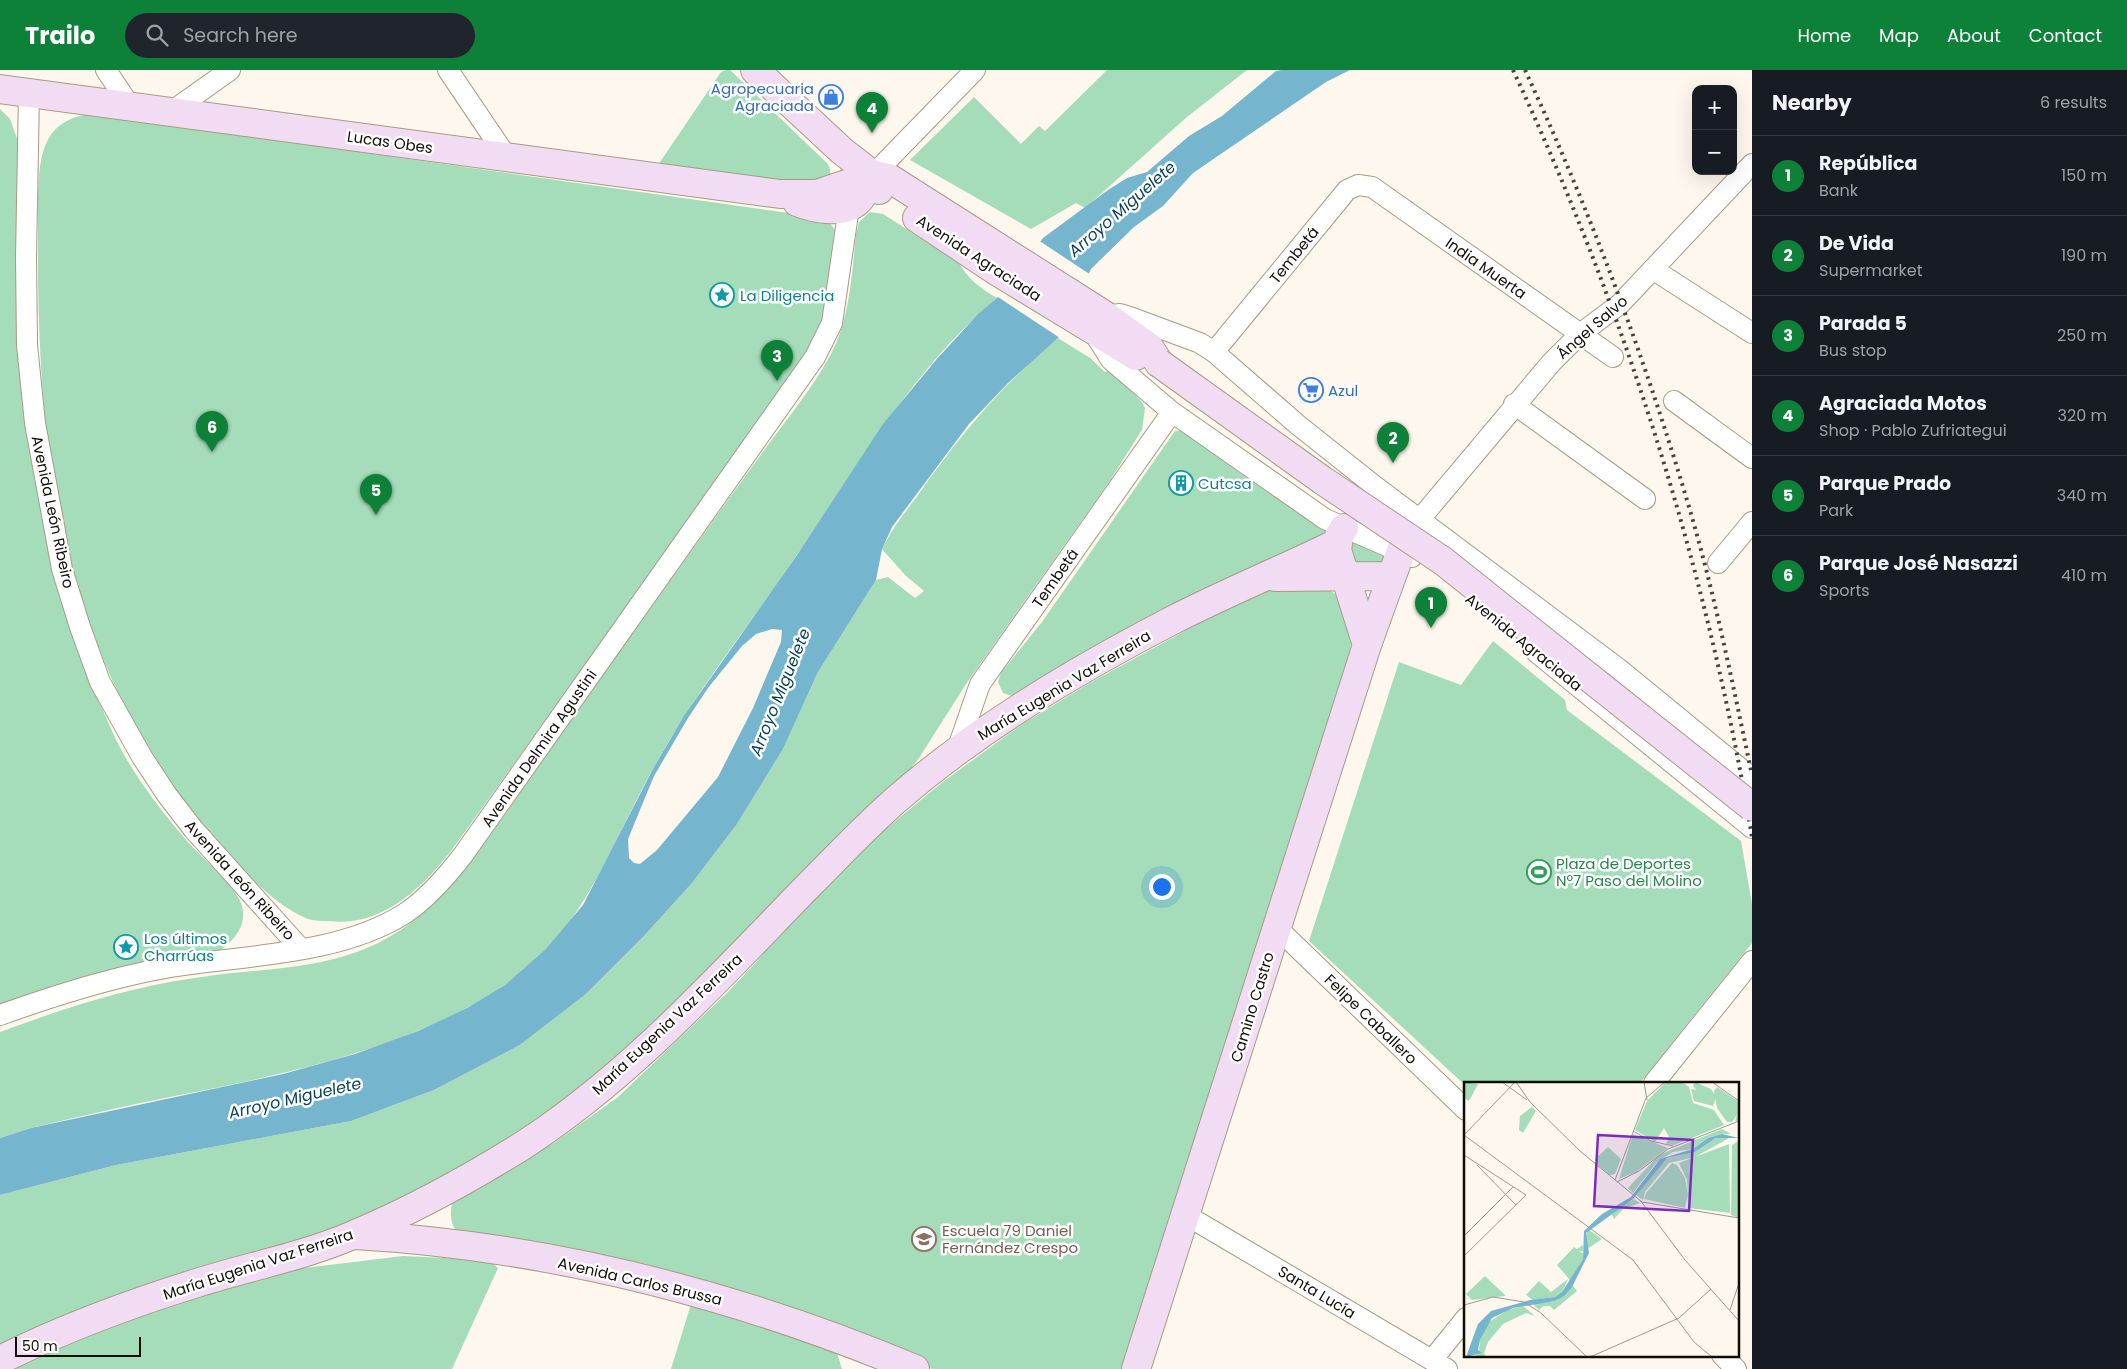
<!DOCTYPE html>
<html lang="en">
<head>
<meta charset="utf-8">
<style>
  body { margin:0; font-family:Poppins,sans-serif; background:#20242c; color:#f1f3f6 }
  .controls { position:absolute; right:15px; top:15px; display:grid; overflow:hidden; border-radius:10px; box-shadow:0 5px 20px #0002 }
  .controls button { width:45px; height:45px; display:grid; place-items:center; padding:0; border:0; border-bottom:1px solid #363941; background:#171b24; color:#f1f3f6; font:25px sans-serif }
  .scale { position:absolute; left:15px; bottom:12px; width:126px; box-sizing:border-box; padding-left:5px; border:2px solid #120d05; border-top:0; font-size:14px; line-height:18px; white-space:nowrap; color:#120d05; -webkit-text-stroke:4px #fff; paint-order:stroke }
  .you { position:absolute; left:1161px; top:816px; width:18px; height:18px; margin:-12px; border:4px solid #fff; border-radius:50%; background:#1a73e8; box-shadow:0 0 0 8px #1a73e833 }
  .badge { display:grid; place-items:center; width:32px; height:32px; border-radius:50%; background:#0e8139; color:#fff; font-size:16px; font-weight:700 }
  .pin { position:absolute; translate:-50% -41px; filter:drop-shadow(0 1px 2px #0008) }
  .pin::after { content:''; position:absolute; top:26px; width:18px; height:15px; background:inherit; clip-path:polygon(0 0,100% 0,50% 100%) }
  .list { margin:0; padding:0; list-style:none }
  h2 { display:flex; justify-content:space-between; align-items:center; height:65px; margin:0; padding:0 20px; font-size:21px }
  h2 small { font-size:16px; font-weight:400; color:#9ea1a6 }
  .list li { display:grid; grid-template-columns:32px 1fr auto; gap:15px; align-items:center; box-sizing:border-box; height:80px; padding:0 20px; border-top:1px solid #363941 }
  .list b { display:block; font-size:19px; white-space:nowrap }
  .list p { margin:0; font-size:16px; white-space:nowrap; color:#9ea1a6 }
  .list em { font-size:16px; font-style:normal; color:#9ea1a6 }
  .icon { flex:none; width:28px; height:28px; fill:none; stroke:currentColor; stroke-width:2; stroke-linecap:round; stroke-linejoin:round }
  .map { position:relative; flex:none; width:1752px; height:1299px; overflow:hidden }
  header { display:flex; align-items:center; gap:30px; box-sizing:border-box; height:70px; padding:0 25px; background:#0e8139; color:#fff }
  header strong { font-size:24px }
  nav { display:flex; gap:28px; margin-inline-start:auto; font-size:18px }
  .search { width:350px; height:45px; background:#20242c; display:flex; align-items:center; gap:12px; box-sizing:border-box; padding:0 18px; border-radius:28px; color:#9ea1a6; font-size:19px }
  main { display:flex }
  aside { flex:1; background:#171b24 }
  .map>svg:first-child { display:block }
  .green { fill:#a5dcba }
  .water { fill:#76b5ce; fill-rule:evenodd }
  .pier { fill:#fdf7ed }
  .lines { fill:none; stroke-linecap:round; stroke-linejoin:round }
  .street-casing { stroke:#a89b82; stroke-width:22 }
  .secondary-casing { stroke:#a89b82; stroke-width:30 }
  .street { stroke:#fff; stroke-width:20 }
  .secondary { stroke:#f2dcf4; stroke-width:28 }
  .rail { stroke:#474139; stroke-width:4; stroke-dasharray:2.5 5; stroke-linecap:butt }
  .secondary-bridge-casing { stroke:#a89b82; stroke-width:30; stroke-linecap:butt }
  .secondary-bridge { stroke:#f2dcf4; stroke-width:28 }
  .labels { text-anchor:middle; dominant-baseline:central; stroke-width:5; stroke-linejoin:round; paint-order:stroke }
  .shop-label { font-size:15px; fill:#366cbe; stroke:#fff; text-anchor:end }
  .street-label { font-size:15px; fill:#120d05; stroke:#fff }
  .culture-label { font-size:15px; fill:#0d838f; stroke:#fff; text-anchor:start }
  .leisure-label { font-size:15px; fill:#27864d; stroke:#fff; text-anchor:start }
  .education-label { font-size:15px; fill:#785e54; stroke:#fff; text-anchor:start }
  .water-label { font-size:16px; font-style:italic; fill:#094355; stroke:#fff }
  .inset-road { fill:none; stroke:#9f9990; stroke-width:1 }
  .view { fill:#7b2cbf; fill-opacity:0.15; stroke:#7b2cbf; stroke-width:2.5 }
  .inset-edge { fill:none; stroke:#120d05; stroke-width:2.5 }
</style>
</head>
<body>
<header>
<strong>Trailo</strong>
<div class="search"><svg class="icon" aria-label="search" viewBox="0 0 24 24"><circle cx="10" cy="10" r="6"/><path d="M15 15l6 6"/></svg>Search here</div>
<nav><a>Home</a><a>Map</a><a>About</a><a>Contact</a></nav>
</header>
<main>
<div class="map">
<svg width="1752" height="1299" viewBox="0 0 1752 1299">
  <rect width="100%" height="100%" fill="#fdf7ed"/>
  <!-- green -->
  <path class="green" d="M 726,0 L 730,0 L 828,94 L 830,99 L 831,108 L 821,118 L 658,95 L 721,2 Z
    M 1107,0 L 1247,0 L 1187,47 L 1085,138 L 1076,133 L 1031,159 L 910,90 L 974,27 L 1021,74 L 1039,56 L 1045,61 Z
    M 0,39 L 10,49 L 19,74 C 22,167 21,262 27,355 C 29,385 36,416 42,445 C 58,519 81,593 112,661 C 130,701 158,737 186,770 C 200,786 238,818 242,836 C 247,855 235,869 221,880 L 0,938 Z
    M 91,44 L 803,145 L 828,151 L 836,161 L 823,254 L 815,276 L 451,781 C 421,819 382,857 330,851 C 323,851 315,851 308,849 C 276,836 251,808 228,784 C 142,690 99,600 67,477 C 44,387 39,293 38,201 C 38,179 38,157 38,135 C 39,92 39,50 91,44 Z
    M 870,142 L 883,144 L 959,193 C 969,210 980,218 997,228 C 912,299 856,399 794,489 C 747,558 695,623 654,697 C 610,775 583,865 502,917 C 403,981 285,1004 170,1027 C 124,1036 78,1047 31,1058 L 0,1068 L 0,962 C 62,939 129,917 195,908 C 257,898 323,901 380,872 C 437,843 471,791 507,742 C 547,685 585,627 627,571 C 672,509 715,447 760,386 C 784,352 813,319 832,282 C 850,247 852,203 856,164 L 859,152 Z
    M 1058,268 L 1090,288 L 1105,302 L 1110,300 L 1141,331 L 1145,338 L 1142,360 L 1109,412 L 966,614 L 919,688 L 902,710 L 788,817 L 740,869 L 608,998 L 549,1043 L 443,1107 L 405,1127 L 325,1161 L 0,1279 L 0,1125 L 116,1095 L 351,1051 L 434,1020 L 520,975 L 586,924 L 643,867 L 692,813 L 737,754 L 783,679 L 818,602 L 876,510 L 888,507 L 915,528 L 924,521 L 905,505 L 882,479 C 892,458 905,443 918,425 C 961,364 1001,316 1058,268 Z
    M 1182,360 L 1322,455 L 1325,461 L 1325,468 L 1015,627 L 1003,623 L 998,612 L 1001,603 L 1042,552 L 1175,361 Z
    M 1350,471 L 1385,487 L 1385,492 L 1355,499 Z
    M 1324,516 C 1359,539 1355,557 1347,594 L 1124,1299 L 932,1299 L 878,1275 L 461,1169 C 452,1157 449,1148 452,1133 L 517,1092 L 554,1073 L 618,1027 L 728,922 L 758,890 L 792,846 L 838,798 L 944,711 L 1021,655 L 1088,614 L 1221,541 L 1274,518 Z
    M 1493,571 L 1565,630 L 1567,640 L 1741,771 L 1752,834 L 1752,873 L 1640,1013 L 1466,1013 L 1466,1016 L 1309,871 L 1399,592 L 1461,615 Z
    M 403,1186 L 489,1190 L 498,1198 L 452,1299 L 11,1299 L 136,1244 L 296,1199 Z
    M 692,1231 L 837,1283 L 842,1299 L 671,1299 Z"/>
  <!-- water -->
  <path class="water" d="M 1282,0 L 1350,0 L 1326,12 L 1193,103 L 1163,136 L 1134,157 L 1091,199 L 1058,268 L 1008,313 L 969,354 L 892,457 L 882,479 L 876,510 L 818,602 L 783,679 L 737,754 L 692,813 L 643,867 L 586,924 L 520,975 L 434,1020 L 351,1051 L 116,1095 L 0,1125 L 0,1068 L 31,1058 L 283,1004 L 355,984 L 418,961 L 467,938 L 505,915 L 545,880 L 583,835 L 654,697 L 684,646 L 797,485 L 883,354 L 936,290 L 978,244 L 997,228 L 1043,168 L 1108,120 L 1127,108 L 1147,102 L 1189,66 L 1222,46 L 1276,1 ZM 772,559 L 782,560 L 781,572 L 753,638 L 718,707 L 657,780 L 640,794 L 634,793 L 629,788 L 628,769 L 654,706 L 688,648 L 708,618 L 742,576 L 756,564 Z"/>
  <!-- pier -->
  <path class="pier" d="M 1038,170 L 1091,205 L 1060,268 L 995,225 Z"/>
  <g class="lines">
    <defs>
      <path id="street" d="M 106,0 L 130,36
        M 448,0 L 506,86
        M 29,23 L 26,188 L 27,275 L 35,353 L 62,499 L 80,557 L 100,612 L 142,687 L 167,725 L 194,760 L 301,879
        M 171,42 L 230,0
        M 873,105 L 975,0
        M 1654,200 L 1752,263
        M 1106,246 L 1120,244 L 1130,247 L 1200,273 L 1214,282 L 1298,355 L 1376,417 L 1619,599 L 1752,708
        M 1094,263 L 1111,290 L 1172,342 L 1325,449 L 1412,487
        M 1214,282 L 1347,120 L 1358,115 L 1372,117 L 1613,287
        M 1674,331 L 1752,388
        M 1514,334 L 1645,429
        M 1413,460 L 1420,449 L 1551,293 L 1580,264 L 1620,234 L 1752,94
        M 1718,493 L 1752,452
        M 1536,582 L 1752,758
        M 956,683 L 980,614 L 1172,342
        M 1276,857 L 1466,1040
        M 0,945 C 53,926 109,908 165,898 C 241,885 337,886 404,844 C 427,829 446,807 463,785 L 815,287 L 832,253 L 849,137
        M 1654,1013 L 1752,891
        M 1186,1145 L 1447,1299
        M 1722,1285 L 1736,1299
        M 1432,1290 L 1466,1248"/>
      <path id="secondary" d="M 755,0 L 842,81 L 873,105 L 879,120
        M 0,19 L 780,124 L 817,124 L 873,105 L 889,108 L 1106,246 L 1149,277 L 1159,293
        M 797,132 C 814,139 845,145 859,130 C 865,124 868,114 873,105
        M 917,148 L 998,202 L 1136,286
        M 1344,458 L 1339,466 L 1337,480 L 1367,575
        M 1275,507 L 1391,506
        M 355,1165 C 548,1176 738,1225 915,1299
        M 0,1290 C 64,1258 132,1233 200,1212 C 251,1196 304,1186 353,1165 C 411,1141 469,1109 522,1076 C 630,1007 722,904 811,813 C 839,785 867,755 897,729 C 979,658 1075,601 1171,551 C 1225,523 1282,500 1337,473
        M 1136,1299 L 1367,575 L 1401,481"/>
    </defs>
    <!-- street casing -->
    <use href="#street" class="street-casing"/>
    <!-- secondary casing -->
    <use href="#secondary" class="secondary-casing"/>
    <!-- street -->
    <use href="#street" class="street"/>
    <!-- secondary -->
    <use href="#secondary" class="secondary"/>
    <!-- rail -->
    <path class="rail" d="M 1513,0 C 1626,243 1708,502 1752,767
      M 1525,0 C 1590,141 1645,288 1689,437 C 1715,525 1733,616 1752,705"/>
    <defs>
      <path id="secondary-bridge" d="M 1159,293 L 1322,410 L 1443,491 L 1752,737"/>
    </defs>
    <!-- secondary-bridge casing -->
    <use href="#secondary-bridge" class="secondary-bridge-casing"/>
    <!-- secondary-bridge -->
    <use href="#secondary-bridge" class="secondary-bridge"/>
  </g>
  <!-- icons -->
  <defs>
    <symbol id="shop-ring" viewBox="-11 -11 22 22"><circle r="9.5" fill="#fff" stroke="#3f7fe0" stroke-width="1.5"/><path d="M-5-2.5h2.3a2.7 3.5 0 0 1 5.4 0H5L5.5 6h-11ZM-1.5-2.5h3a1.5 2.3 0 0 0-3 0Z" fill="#3f7fe0"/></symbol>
    <symbol id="sight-ring" viewBox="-11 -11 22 22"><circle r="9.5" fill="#fff" stroke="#0f9aa8" stroke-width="1.5"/><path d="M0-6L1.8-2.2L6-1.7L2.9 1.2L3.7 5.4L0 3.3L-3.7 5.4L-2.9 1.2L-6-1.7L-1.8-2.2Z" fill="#0f9aa8"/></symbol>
    <symbol id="supermarket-ring" viewBox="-11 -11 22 22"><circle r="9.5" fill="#fff" stroke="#3f7fe0" stroke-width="1.5"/><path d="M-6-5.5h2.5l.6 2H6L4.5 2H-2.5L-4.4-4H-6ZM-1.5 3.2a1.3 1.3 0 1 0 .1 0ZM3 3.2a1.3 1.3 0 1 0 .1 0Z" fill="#3f7fe0"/></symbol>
    <symbol id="building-ring" viewBox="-11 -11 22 22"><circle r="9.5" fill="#fff" stroke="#0f9aa8" stroke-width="1.5"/><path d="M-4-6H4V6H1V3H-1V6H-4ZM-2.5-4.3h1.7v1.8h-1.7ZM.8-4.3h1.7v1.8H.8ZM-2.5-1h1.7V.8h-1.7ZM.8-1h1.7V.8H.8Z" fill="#0f9aa8"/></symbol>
    <symbol id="stadium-ring" viewBox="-11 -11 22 22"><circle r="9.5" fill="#fff" stroke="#2e9e5b" stroke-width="1.5"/><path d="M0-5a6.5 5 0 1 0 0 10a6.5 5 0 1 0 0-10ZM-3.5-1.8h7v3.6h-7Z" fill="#2e9e5b"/></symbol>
    <symbol id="school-ring" viewBox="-11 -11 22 22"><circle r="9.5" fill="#fff" stroke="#8d6e63" stroke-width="1.5"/><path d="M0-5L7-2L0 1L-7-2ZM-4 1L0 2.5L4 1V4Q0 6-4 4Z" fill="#8d6e63"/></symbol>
  </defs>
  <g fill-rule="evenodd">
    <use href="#shop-ring" x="817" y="13" width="28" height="28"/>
    <use href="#sight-ring" x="708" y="211" width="28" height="28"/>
    <use href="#supermarket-ring" x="1297" y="306" width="28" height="28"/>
    <use href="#building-ring" x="1167" y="399" width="28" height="28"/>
    <use href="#stadium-ring" x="1525" y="788" width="28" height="28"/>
    <use href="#sight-ring" x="112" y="863" width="28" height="28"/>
    <use href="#school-ring" x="910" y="1155" width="28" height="28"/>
  </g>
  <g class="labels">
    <!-- shop labels -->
    <g class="shop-label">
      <text x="814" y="18">Agropecuaria<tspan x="814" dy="17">Agraciada</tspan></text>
      <text x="1328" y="320" text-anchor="start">Azul</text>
    </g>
    <!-- street labels -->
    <g class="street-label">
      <text transform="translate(390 72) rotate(8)">Lucas Obes</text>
      <text transform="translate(1294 185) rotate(-51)">Tembetá</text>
      <text transform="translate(979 188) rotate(33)">Avenida Agraciada</text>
      <text transform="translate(1486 198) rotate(35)">India Muerta</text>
      <text transform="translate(1592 257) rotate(-41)">Ángel Salvo</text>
      <text transform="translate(53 442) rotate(78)">Avenida León Ribeiro</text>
      <text transform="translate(1055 508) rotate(-55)">Tembetá</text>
      <text transform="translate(1524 572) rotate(39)">Avenida Agraciada</text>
      <text transform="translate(1064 615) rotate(-31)">María Eugenia Vaz Ferreira</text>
      <text transform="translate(539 678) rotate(-55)">Avenida Delmira Agustini</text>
      <text transform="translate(240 810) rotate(48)">Avenida León Ribeiro</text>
      <text transform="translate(1252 937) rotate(-73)">Camino Castro</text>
      <text transform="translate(1371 949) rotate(44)">Felipe Caballero</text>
      <text transform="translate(667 954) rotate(-43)">María Eugenia Vaz Ferreira</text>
      <text transform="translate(258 1194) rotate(-18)">María Eugenia Vaz Ferreira</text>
      <text transform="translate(640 1211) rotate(13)">Avenida Carlos Brussa</text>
      <text transform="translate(1317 1222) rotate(31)">Santa Lucía</text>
    </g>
    <!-- culture labels -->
    <g class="culture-label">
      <text x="740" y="225">La Diligencia</text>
      <text x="1198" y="413">Cutcsa</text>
      <text x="144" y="868">Los últimos<tspan x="144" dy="17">Charrúas</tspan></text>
    </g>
    <!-- leisure labels -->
    <g class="leisure-label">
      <text x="1556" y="793">Plaza de Deportes<tspan x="1556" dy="17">Nº7 Paso del Molino</tspan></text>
    </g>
    <!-- education labels -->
    <g class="education-label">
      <text x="942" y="1160">Escuela 79 Daniel<tspan x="942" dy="17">Fernández Crespo</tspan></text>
    </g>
    <!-- water labels -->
    <g class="water-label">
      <text transform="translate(1122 139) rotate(-41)">Arroyo Miguelete</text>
      <text transform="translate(780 622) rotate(-68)">Arroyo Miguelete</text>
      <text transform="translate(295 1028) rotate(-13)">Arroyo Miguelete</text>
    </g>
  </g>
  <!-- overview -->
  <g transform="translate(1464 1012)">
    <rect width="275" height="275" fill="#fdf7ed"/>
    <path d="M 0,0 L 14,2 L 5,19 L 0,16 ZM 202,0 L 218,0 L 225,5 L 229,21 L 250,28 L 260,43 L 210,63 L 202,62 L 205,55 L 200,46 L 191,60 L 171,48 L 183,19 ZM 231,0 L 247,7 L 252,15 L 249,24 L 230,19 L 227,7 L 232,8 L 229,4 ZM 253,5 L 275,20 L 275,39 L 271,39 L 273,33 L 268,40 L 263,40 L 253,26 L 250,9 ZM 68,25 L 72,29 L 59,51 L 55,48 L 56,34 ZM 258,47 L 267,52 L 258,52 L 244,56 L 229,67 L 209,70 L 193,80 L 169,111 L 164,106 L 195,73 ZM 169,52 L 204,66 L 172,90 L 155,97 ZM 267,55 L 231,75 L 205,81 L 181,110 L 179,118 L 172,113 L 200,77 L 231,70 L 252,56 ZM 273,60 L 275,60 L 275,136 L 267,133 L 268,63 ZM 265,62 L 266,131 L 225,126 L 223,98 L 215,81 ZM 144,65 L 157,77 L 151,92 L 146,93 L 133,82 L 132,76 ZM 208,81 L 213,83 L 221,96 L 224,113 L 221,126 L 180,117 L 182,111 ZM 170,117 L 176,121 L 159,127 L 150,137 L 147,131 ZM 125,148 L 138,157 L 123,167 L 121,154 ZM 119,163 L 119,169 L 115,170 L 119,171 L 119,177 L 106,198 L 93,183 L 110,165 L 113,167 ZM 21,194 L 41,213 L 41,214 L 8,218 L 2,212 ZM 104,197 L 98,210 L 91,215 L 69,218 L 62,213 L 75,199 L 87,210 ZM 108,203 L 113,209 L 90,228 L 86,224 L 79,224 L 75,228 L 69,222 L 92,219 ZM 59,224 L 71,234 L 62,231 L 39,242 L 24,260 L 20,271 L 22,275 L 10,275 L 15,270 L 16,258 L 25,240 L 44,228 Z" fill="#a5dcba"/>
    <path d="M 258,52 L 275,56 L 252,56 L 231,70 L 203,76 L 169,117 L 122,151 L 125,171 L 108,205 L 100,214 L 91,219 L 49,226 L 28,236 L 16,258 L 14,268 L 18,271 L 2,275 L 14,242 L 27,229 L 66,218 L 91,215 L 98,210 L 119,177 L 120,149 L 138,132 L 167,115 L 196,77 L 229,67 L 244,56 Z" fill="#76b5ce"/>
    <path class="inset-road" d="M 38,0 L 63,18M 52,0 L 66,20 L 116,69 L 178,120M 180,0 L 183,18M 248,0 L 275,19M 169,49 L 187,59 L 209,64M 0,53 L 169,178 L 230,260 L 248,275M 0,53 L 51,0M 0,73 L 62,113 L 0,174M 13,83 L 52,123M 151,98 L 182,16 L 201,0M 153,100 L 175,89 L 204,67 L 275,39M 176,118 L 221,178 L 275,239M 178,120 L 275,136M 0,154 L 49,105M 0,223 L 29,215 L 60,220 L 77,231 L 123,275M 266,228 L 275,201M 126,275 L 215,236 L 247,207"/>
    <path class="view" d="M 134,53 L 229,58 L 225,129 L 130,124 Z"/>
    <rect width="275" height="275" class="inset-edge"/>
  </g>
</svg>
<div class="controls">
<button>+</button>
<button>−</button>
</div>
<div class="scale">50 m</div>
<div class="you"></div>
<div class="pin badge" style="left:1431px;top:558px">1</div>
<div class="pin badge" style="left:1393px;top:393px">2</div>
<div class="pin badge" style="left:777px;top:311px">3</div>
<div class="pin badge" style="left:872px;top:63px">4</div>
<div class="pin badge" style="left:376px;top:445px">5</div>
<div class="pin badge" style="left:212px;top:382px">6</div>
</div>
<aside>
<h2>Nearby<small>6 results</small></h2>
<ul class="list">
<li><span class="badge">1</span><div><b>República</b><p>Bank</p></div><em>150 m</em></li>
<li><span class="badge">2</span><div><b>De Vida</b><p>Supermarket</p></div><em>190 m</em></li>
<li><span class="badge">3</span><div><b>Parada 5</b><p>Bus stop</p></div><em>250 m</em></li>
<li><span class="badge">4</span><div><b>Agraciada Motos</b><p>Shop · Pablo Zufriategui</p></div><em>320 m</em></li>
<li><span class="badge">5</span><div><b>Parque Prado</b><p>Park</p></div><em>340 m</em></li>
<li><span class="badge">6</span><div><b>Parque José Nasazzi</b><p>Sports</p></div><em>410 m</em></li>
</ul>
</aside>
</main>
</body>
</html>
